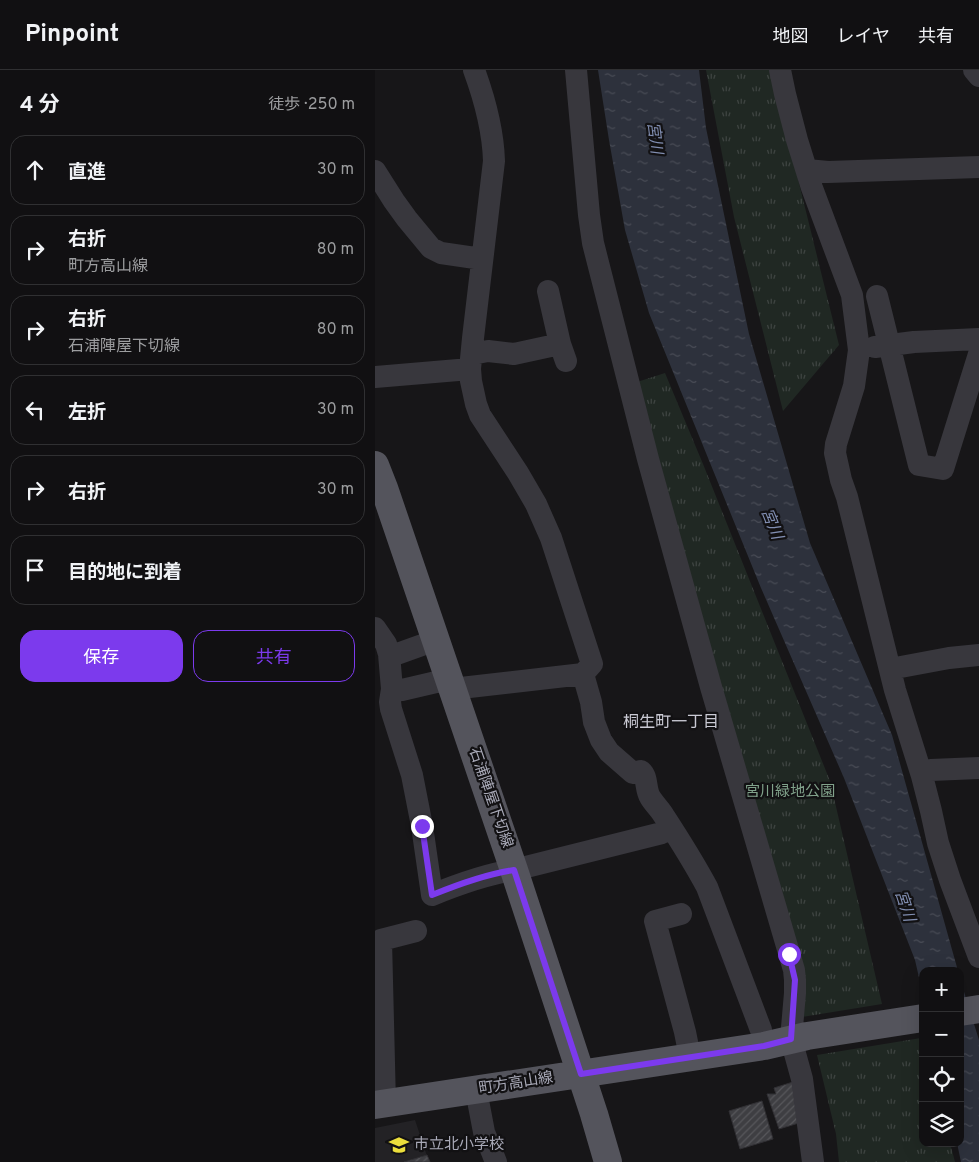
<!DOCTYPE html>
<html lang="ja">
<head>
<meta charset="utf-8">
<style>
  body { margin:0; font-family:Overpass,"Noto Sans JP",sans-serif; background:#1e1e20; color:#f1f3f6 }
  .controls { position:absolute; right:15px; bottom:15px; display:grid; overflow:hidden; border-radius:10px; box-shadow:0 5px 20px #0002 }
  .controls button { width:45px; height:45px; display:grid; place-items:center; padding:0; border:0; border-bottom:1px solid #303032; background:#111012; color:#f1f3f6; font:25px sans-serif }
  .stop { position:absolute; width:15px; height:15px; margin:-11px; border:4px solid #7c3aed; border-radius:50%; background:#fff }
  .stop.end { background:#7c3aed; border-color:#fff; box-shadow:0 1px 5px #0008 }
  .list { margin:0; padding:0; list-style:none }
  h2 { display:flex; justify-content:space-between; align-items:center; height:65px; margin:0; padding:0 20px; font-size:21px }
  h2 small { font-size:16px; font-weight:400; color:#9c9d9f }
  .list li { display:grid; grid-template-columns:32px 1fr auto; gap:15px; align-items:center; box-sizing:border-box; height:70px; margin:0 10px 10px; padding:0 10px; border:1px solid #303032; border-radius:15px }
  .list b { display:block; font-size:19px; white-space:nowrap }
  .list p { margin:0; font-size:16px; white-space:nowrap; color:#9c9d9f }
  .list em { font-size:16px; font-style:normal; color:#9c9d9f }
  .actions { display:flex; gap:10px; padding:15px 20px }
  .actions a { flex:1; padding:11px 0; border:1px solid #7c3aed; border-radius:15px; text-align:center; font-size:18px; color:#7c3aed }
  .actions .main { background:#7c3aed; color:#fff }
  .icon { flex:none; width:28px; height:28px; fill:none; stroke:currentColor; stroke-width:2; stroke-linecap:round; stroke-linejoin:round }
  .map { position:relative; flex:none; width:604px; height:1092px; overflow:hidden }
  header { display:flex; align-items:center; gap:30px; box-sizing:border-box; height:70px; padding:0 25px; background:#111012; border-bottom:1px solid #303032 }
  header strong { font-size:24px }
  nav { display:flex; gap:28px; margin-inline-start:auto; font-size:18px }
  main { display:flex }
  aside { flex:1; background:#111012 }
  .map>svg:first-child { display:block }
  .built { fill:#232225 }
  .grass { fill:url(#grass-tufts) }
  .water { fill:url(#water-ripples) }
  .building { fill:url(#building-hatch); stroke:#313034 }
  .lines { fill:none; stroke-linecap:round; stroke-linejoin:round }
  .minor { stroke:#38373d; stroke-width:22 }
  .major { stroke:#54545c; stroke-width:28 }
  .route { stroke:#7c3aed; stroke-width:6 }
  .labels { text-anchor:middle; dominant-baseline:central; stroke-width:4.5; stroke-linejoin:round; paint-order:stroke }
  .park-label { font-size:15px; fill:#81a28b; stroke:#121113 }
  .street-label { font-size:15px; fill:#a9aab8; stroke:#121113 }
  .poi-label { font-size:15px; fill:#a9aab8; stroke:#121113; text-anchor:start }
  .water-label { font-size:16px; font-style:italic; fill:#818eb1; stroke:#121113 }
  .neighbourhood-label { font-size:16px; fill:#cacad4; stroke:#121113 }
</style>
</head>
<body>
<header>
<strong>Pinpoint</strong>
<nav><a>地図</a><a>レイヤ</a><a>共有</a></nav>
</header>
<main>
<aside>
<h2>4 分<small>徒歩 · 250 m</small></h2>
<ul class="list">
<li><svg class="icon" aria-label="ahead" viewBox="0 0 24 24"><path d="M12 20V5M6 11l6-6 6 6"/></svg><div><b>直進</b></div><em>30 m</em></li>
<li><svg class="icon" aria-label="right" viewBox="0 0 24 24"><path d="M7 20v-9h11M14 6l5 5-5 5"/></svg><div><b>右折</b><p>町方高山線</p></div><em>80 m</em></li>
<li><svg class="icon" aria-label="right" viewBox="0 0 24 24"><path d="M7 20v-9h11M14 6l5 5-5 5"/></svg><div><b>右折</b><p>石浦陣屋下切線</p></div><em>80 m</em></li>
<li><svg class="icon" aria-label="left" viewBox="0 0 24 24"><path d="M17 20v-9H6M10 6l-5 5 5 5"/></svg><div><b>左折</b></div><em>30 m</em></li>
<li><svg class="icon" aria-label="right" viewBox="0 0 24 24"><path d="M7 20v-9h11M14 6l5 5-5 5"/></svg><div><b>右折</b></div><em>30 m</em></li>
<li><svg class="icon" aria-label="arrive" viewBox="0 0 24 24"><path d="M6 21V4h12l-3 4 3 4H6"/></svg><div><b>目的地に到着</b></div></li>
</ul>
<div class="actions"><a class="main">保存</a><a>共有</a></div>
</aside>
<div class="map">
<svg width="604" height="1092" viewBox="0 0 604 1092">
  <defs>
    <pattern id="grass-tufts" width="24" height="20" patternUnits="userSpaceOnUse" patternTransform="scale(1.25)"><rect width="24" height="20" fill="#202823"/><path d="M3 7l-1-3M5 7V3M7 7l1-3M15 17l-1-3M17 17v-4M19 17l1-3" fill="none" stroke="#3e4441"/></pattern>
    <pattern id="water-ripples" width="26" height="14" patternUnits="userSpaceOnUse" patternTransform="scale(1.25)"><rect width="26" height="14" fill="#2d313c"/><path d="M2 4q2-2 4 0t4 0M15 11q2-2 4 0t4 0" fill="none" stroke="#494c56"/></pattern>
    <pattern id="building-hatch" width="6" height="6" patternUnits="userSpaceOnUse" patternTransform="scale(1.25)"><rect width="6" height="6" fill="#3e3e42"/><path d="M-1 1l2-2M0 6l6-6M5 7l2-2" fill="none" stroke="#57575b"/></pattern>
  </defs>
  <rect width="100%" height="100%" fill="#171618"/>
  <!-- built -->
  <path class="built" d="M 40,1050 L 54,1092 L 0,1092 L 0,1058 Z"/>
  <!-- grass -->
  <path class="grass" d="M 331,0 L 396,0 L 464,275 L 408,341 L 359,147 Z
    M 290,303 L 328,394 L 455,711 L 507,934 L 427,947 L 259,313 Z
    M 546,968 L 548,975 L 548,1073 L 575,1073 L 580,1092 L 464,1092 L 461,1064 L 442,985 Z"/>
  <!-- water -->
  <path class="water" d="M 223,0 L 324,0 L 331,58 L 374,264 L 435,473 L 517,665 L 583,901 L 548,901 L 548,925 L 540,890 L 469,708 L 386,518 L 274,243 L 250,160 L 234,70 Z
    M 585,909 L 604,970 L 604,1092 L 586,1092 L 582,1073 L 585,1073 Z"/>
  <!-- building -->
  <path class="building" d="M 418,1012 L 427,1052 L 404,1059 L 392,1024 L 401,1024 L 399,1018 Z
    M 387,1031 L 398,1069 L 365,1079 L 354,1041 Z
    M 52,1085 L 55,1092 L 29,1092 Z"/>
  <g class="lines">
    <!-- minor -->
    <path class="minor" d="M 201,0 L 214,145 L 218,173 L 273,389 L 336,617 L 419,900 L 420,910 L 420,923 L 416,969 L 427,1009 L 438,1092
      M 405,0 L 410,24 L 422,70 L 437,118 L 477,225 L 484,280 L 479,316 L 461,374 L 460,383 L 466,410 L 472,427 L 520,620 L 547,706 L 556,741 L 563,773 L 575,810 L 604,887
      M 599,0 L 604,6
      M 432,100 L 453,102 L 604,97
      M 0,101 L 19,131 L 32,149 L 56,178 L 66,183 L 107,189
      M 173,221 L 185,274 L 191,291
      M 502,226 L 544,395 L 568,399 L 604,284
      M 500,277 L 539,272 L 604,269
      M 97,284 L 113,281 L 139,284 L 185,274
      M 0,307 L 95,299
      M 0,558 L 11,574 L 14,584 L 17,619 L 15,632 L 16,639 L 37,705 L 47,756 L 57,825 C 84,814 111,804 139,800 L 287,763 L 296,758
      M 14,584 L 22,584 L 61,570
      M 515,599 L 574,588 L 604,585
      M 208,604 L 216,632 L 219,652 L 226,670 L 234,682 L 258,703 L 266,701 C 273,707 270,719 275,727 C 279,734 285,739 289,746 C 304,769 319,793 332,817 L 386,960
      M 17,619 L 27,620 L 74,609
      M 77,619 L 208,604 L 217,594 L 176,468 L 161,434 L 143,403 L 105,345 L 101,334 L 96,311 L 95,299 L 98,268 L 119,91 C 118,59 110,30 99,0
      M 547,706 L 556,700 L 604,698
      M 306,844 L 280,851 L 310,962 L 315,987
      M 101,1020 L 109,1062 L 121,1092
      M 10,1034 L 6,870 L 41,861"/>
    <!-- major -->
    <path class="major" d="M 0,395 L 9,418 L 139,800 L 219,1044 L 233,1092
      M 585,942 L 604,939
      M 0,1035 L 389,976 L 432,966 L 548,948"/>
  </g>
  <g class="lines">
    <!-- route -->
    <path class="route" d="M 47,756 L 57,825 C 84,814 111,804 139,800 L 206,1004 L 389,976 L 416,969 L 420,910 L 414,884"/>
  </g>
  <!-- icons -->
  <defs>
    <symbol id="school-bare" viewBox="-9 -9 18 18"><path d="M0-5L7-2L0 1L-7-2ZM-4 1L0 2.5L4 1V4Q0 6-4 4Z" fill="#ebde3c" stroke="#121113" stroke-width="2.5" paint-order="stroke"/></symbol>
  </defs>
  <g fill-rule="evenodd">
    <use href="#school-bare" x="10" y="1061" width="28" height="28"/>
  </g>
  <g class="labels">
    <!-- park labels -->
    <g class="park-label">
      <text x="415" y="722">宮川緑地公園</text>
    </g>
    <!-- street labels -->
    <g class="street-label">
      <text transform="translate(115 728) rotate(71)">石浦陣屋下切線</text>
      <text transform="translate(141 1014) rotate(-9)">町方高山線</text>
    </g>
    <!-- poi labels -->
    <g class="poi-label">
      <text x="39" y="1075">市立北小学校</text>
    </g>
    <!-- water labels -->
    <g class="water-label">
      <text transform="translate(279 68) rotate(83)">宮川</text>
      <text transform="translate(396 454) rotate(68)">宮川</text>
      <text transform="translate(529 836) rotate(72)">宮川</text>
    </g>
    <!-- neighbourhood labels -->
    <g class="neighbourhood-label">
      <text x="296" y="653">桐生町一丁目</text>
    </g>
  </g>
</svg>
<div class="controls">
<button>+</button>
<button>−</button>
<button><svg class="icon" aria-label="locate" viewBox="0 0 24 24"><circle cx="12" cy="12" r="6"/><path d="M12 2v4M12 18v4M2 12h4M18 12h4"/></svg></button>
<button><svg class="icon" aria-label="layers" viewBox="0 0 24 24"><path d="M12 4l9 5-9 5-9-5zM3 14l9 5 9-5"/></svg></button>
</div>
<div class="stop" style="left:414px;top:884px"></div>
<div class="stop end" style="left:47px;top:756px"></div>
</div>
</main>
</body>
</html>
